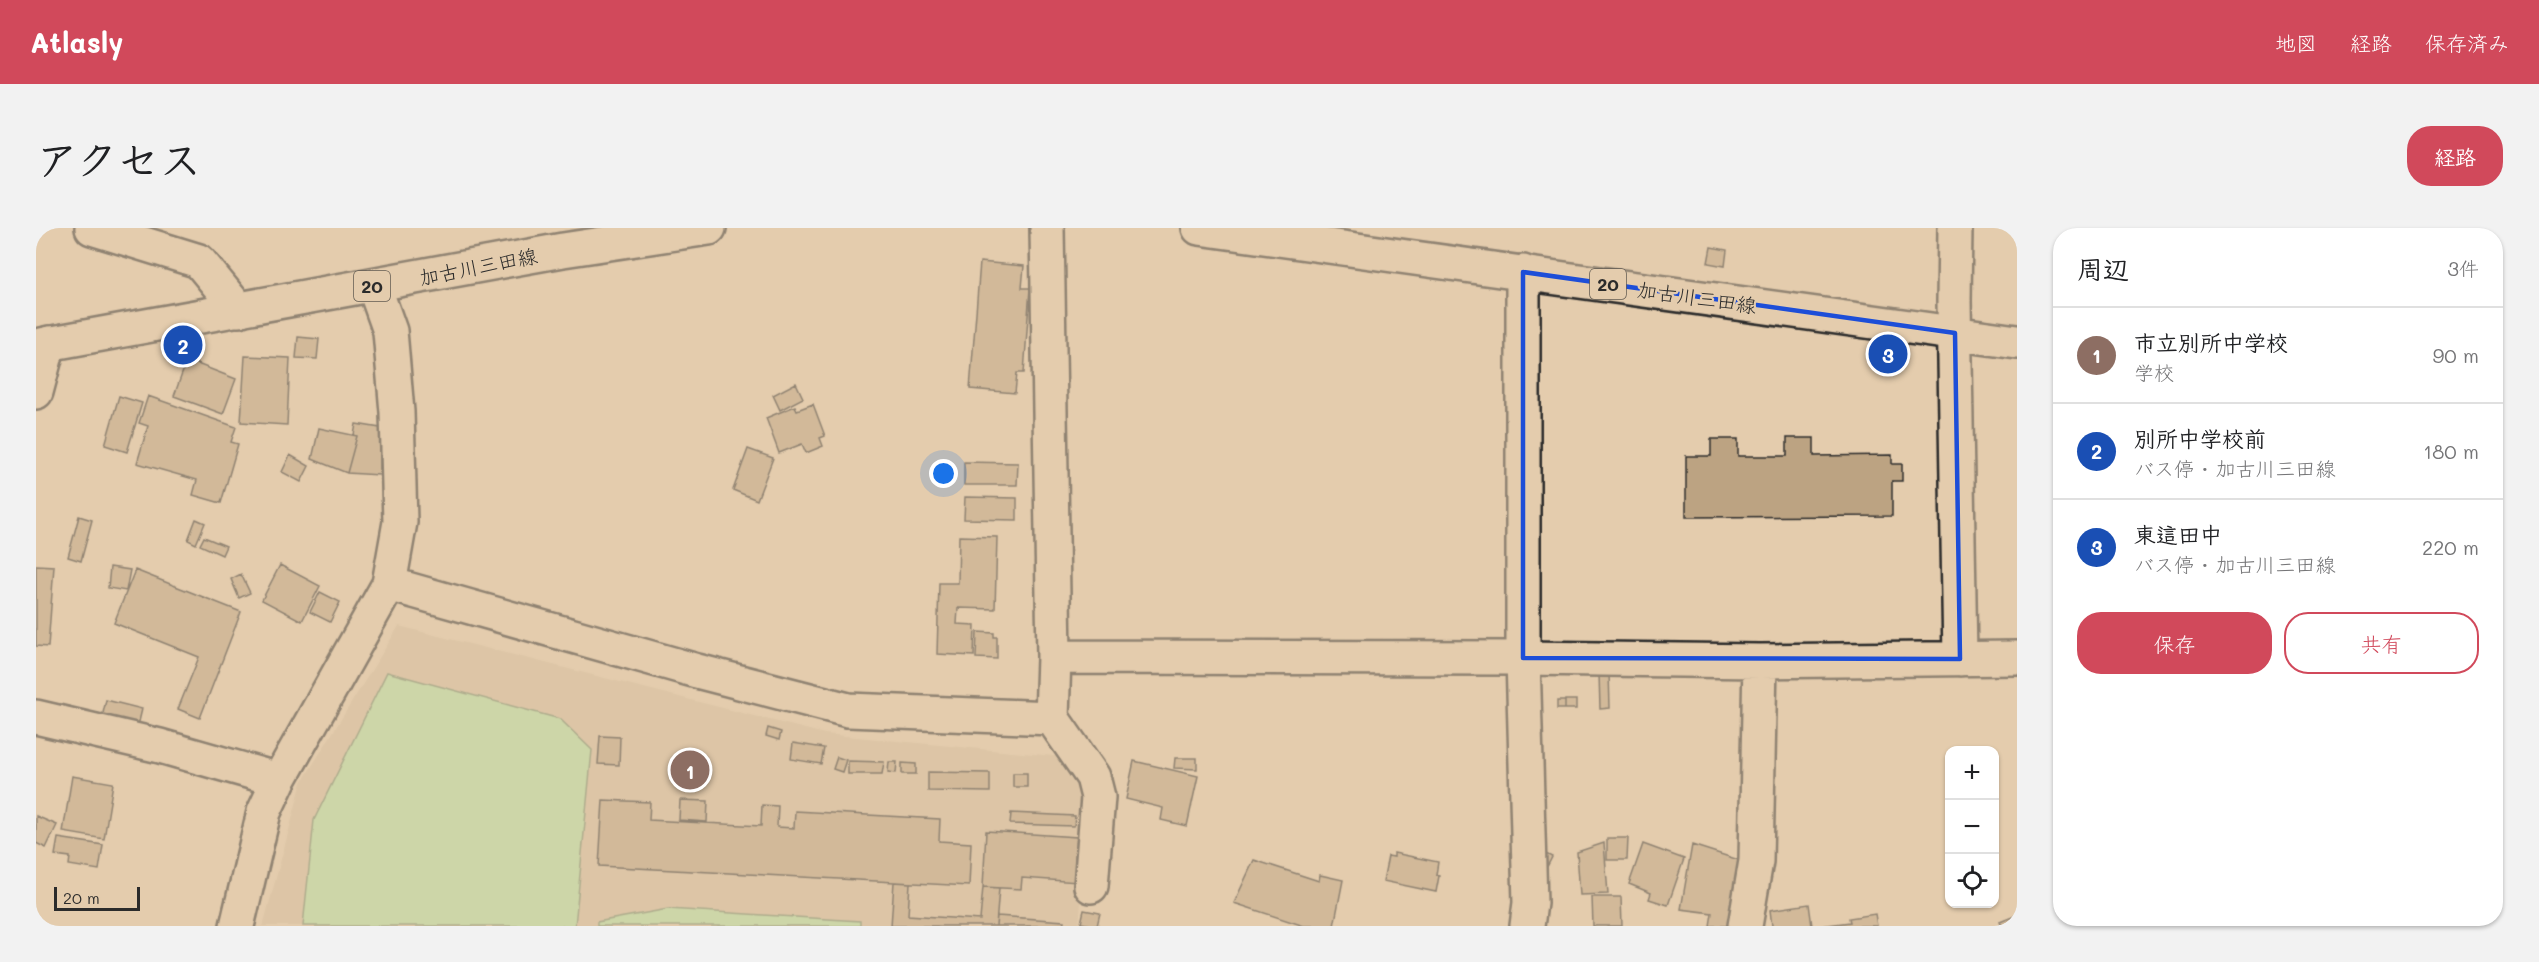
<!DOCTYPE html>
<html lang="ja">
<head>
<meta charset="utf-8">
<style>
  body { margin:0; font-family:Mali,"Klee One",sans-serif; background:#f2f2f2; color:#202124 }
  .controls { position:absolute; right:18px; bottom:18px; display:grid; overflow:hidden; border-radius:12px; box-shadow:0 2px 4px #0004 }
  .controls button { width:54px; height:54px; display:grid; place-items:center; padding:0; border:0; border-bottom:2px solid #e0e0e0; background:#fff; color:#202124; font:30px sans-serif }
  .scale { position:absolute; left:18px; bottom:15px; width:86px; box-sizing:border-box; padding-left:6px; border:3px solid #2b2b2b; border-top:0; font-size:16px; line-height:21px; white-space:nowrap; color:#2b2b2b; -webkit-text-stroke:4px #e4ccad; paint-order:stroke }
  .you { position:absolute; left:908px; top:246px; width:21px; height:21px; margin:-15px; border:4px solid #fff; border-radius:50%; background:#1a73e8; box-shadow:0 0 0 9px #1a73e833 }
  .badge { display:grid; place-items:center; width:39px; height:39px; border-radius:50%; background:#d1495b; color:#fff; font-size:20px; font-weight:700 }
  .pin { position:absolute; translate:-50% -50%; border:3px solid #fff; box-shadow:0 2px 6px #0006 }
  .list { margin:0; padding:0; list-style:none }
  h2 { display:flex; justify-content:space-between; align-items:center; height:78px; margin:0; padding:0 24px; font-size:26px }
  h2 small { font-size:20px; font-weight:400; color:#757577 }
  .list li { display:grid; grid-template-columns:39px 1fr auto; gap:18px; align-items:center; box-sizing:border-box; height:96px; padding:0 24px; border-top:2px solid #e0e0e0 }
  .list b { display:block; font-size:22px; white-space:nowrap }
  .list p { margin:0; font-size:20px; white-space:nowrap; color:#757577 }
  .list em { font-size:20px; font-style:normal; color:#757577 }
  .actions { display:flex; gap:12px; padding:18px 24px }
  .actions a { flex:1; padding:14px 0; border:2px solid #d1495b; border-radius:24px; text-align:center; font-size:21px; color:#d1495b }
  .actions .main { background:#d1495b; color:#fff }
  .icon { flex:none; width:33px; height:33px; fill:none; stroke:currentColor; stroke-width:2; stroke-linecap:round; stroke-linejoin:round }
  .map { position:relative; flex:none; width:1981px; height:698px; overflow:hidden; border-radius:24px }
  header { display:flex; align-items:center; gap:36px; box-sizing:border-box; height:84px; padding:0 30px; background:#d1495b; color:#fff }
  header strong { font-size:28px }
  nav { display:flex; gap:33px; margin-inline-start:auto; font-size:21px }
  .intro { display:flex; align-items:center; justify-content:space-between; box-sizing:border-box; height:144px; padding:0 36px }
  h1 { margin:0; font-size:42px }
  .button { padding:15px 27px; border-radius:24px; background:#d1495b; color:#fff; font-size:21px; font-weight:700 }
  main { display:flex; gap:36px; padding:0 36px }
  aside { flex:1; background:#fff; border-radius:24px; box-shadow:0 2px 4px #0004 }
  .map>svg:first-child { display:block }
  .built { fill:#d5bd9e }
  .green { fill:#b2e2a2; stroke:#6e8666; stroke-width:1.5 }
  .building { fill:#bca382; stroke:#2b2b2b; stroke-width:1.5 }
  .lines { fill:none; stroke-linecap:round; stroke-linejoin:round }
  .minor-casing { stroke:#2b2b2b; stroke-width:38 }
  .major-casing { stroke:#2b2b2b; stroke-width:38 }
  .minor { stroke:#e4ccad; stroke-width:33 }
  .major { stroke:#e4ccad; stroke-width:33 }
  .marked { fill:none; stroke:#1d4ed8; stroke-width:4.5; stroke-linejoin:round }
  .labels { text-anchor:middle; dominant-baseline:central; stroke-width:4.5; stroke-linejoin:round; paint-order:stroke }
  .shield { fill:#e4ccad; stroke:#625b52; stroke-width:1.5 }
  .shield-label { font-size:18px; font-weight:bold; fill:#2b2b2b }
  .street-label { font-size:20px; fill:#2b2b2b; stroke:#e4ccad }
</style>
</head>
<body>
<header>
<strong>Atlasly</strong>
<nav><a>地図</a><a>経路</a><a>保存済み</a></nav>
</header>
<div class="intro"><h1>アクセス</h1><a class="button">経路</a></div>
<main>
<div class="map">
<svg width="1981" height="698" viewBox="0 0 1981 698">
  <rect width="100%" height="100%" fill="#e4ccad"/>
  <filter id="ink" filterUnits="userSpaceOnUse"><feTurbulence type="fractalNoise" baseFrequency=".0167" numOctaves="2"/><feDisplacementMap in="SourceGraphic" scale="12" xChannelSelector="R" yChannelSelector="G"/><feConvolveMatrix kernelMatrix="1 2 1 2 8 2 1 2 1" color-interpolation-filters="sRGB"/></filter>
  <g filter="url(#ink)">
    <!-- built -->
    <path class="built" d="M 363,398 L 789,506 L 1029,529 L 1053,580 L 1043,698 L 227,698 L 266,554 Z"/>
    <!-- green -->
    <path class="green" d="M 351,444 L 524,491 L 556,522 L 539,698 L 267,698 L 278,592 Z
      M 632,681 L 824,693 L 824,698 L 561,698 L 561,694 Z"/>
    <!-- building -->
    <path class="building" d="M 1675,19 L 1691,22 L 1689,38 L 1672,35 Z
      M 944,34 L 988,38 L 986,60 L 994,60 L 988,145 L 981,145 L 979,165 L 934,161 Z
      M 262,109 L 283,111 L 281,131 L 260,130 Z
      M 209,128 L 254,130 L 251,197 L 205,194 Z
      M 151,132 L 200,151 L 187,186 L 138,168 Z
      M 760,155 L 767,170 L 744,182 L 737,167 Z
      M 83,168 L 106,175 L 91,224 L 69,217 Z
      M 112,168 L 200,199 L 195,214 L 202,216 L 185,275 L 157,267 L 161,252 L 101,235 L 112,198 L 103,195 Z
      M 777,176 L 789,208 L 784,210 L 787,218 L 770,225 L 766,216 L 743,225 L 730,190 L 759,178 L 761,182 Z
      M 320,196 L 344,200 L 344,247 L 311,245 L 321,208 L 318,207 Z
      M 283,200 L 321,208 L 311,245 L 276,231 Z
      M 1751,210 L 1778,210 L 1778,228 L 1856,227 L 1856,236 L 1866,236 L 1866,253 L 1856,253 L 1856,288 L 1650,289 L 1650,228 L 1675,228 L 1675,211 L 1702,211 L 1702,228 L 1751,228 Z
      M 712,221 L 737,230 L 721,272 L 697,262 Z
      M 254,227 L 273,238 L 265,254 L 246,244 Z
      M 928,234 L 982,235 L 981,257 L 928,257 Z
      M 929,269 L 981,270 L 981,292 L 928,291 Z
      M 43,288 L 56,292 L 45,333 L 32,329 Z
      M 160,291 L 169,295 L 160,316 L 152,312 Z
      M 923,308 L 961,309 L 959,381 L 922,380 L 921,396 L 939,397 L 938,428 L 901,426 L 903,355 L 922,355 Z
      M 168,309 L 190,318 L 186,327 L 164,317 Z
      M 0,337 L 18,338 L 12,419 L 0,418 Z
      M 244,337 L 284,358 L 266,393 L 226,372 Z
      M 74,339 L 94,342 L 90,363 L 72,360 Z
      M 99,342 L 205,384 L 164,490 L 142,481 L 163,429 L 78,395 Z
      M 205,346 L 214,365 L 203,370 L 195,351 Z
      M 284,364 L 304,374 L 294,394 L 274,384 Z
      M 941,404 L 958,405 L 958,409 L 961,409 L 961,431 L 940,430 Z
      M 1573,444 L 1574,480 L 1564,481 L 1563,445 Z
      M 70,472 L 106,481 L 101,502 L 65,494 Z
      M 1529,472 L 1540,472 L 1540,481 L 1529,481 Z
      M 1521,473 L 1529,473 L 1529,481 L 1521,481 Z
      M 732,500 L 745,504 L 743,512 L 730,508 Z
      M 564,508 L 584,509 L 583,537 L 562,536 Z
      M 757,515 L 788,520 L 785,536 L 755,531 Z
      M 801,529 L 810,532 L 806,544 L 797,541 Z
      M 1139,530 L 1161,530 L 1161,541 L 1138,540 Z
      M 812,533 L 848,534 L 846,546 L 812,546 Z
      M 1098,533 L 1162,548 L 1151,598 L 1125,592 L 1127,580 L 1090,571 Z
      M 853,534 L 861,534 L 860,545 L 852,544 Z
      M 866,535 L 880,536 L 880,546 L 866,546 Z
      M 892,544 L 954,545 L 954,564 L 892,563 Z
      M 977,545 L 991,545 L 991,559 L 977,559 Z
      M 36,548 L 77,555 L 68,611 L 27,604 Z
      M 567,572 L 614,574 L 613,592 L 725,598 L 726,577 L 742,578 L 741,599 L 758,600 L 759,583 L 904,591 L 903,613 L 935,615 L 933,658 L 563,638 Z
      M 644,572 L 672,573 L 671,594 L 643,592 Z
      M 975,585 L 1039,588 L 1038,598 L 974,596 Z
      M 0,588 L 21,597 L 10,620 L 0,615 Z
      M 950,603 L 1041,609 L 1039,630 L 1043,630 L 1042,654 L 986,650 L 985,661 L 947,659 Z
      M 22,610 L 67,617 L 63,642 L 33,637 L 34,629 L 19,627 Z
      M 1571,610 L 1592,610 L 1591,632 L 1571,632 Z
      M 1568,615 L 1572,666 L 1544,667 L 1541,624 Z
      M 1607,616 L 1648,631 L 1632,677 L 1613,671 L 1615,665 L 1593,656 Z
      M 1656,617 L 1706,633 L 1698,698 L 1674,698 L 1676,685 L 1645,681 Z
      M 1358,625 L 1402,634 L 1400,647 L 1403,648 L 1400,664 L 1347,653 L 1352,628 L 1358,629 Z
      M 1508,625 L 1516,629 L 1509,643 Z
      M 1218,632 L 1283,653 L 1284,647 L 1307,652 L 1298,698 L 1268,698 L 1198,675 Z
      M 858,654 L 874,655 L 872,687 L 944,692 L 947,659 L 963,660 L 960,698 L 855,698 Z
      M 1556,669 L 1585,669 L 1586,698 L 1557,698 Z
      M 1773,676 L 1776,698 L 1736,698 L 1734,682 Z
      M 1048,682 L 1064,685 L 1061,698 L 1045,695 Z
      M 1839,686 L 1841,698 L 1784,698 L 1814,694 L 1813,690 Z
      M 1981,687 L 1981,698 L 1966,698 L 1964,694 Z
      M 961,688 L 1028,693 L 1027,698 L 960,698 Z"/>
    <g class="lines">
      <defs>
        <path id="minor" d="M 56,0 L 163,33 L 203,82
          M 1011,0 L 1018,429
          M 1919,0 L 1918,73 L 1924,431
          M 1487,44 L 1487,430 L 1494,675 L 1491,698
          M 0,164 L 13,115
          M 353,356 L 661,443 L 812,482 L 1016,490 L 1018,429 L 1487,430 L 1724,433 L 1981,430
          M 0,489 L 124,518 L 243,552
          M 1016,490 L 1057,549 L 1062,569 L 1055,658
          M 201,698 L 228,584 L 243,552 L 353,356 L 364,294 L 361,184 L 354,103 L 338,58
          M 1709,698 L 1720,633 L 1724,433"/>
        <path id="major" d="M 1163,0 L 1981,114
          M 0,118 L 527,22 L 673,0"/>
      </defs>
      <!-- minor casing -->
      <use href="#minor" class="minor-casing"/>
      <!-- major casing -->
      <use href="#major" class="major-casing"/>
      <!-- minor -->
      <use href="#minor" class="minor"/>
      <!-- major -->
      <use href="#major" class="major"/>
    </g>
  </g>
  <!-- marked area -->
  <path d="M0 0H1981V698H0ZM 1487,44 L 1919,105 L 1924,431 L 1487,430 Z" fill="#e4ccad" fill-opacity=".55" fill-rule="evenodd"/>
  <path class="marked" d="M 1487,44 L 1919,105 L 1924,431 L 1487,430 Z"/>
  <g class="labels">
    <!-- shield labels -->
    <g class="shield">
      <rect x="1554" y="41" width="36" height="30" rx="4.5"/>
      <rect x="318" y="43" width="36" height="30" rx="4.5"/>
    </g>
    <g class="shield-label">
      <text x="1572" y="56">20</text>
      <text x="336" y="58">20</text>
    </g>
    <!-- street labels -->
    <g class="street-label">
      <text transform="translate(442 38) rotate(-11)">加古川三田線</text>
      <text transform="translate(1661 69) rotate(8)">加古川三田線</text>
    </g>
  </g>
</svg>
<div class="controls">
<button>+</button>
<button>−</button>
<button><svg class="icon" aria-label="locate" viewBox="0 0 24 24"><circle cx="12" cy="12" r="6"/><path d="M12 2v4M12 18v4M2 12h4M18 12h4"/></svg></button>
</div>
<div class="scale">20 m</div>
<div class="you"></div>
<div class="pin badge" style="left:654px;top:542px;background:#8d6e63">1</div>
<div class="pin badge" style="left:147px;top:117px;background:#1a4fb4">2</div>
<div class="pin badge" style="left:1852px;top:126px;background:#1a4fb4">3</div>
</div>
<aside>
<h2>周辺<small>3件</small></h2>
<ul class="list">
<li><span class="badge" style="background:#8d6e63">1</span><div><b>市立別所中学校</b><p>学校</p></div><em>90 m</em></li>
<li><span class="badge" style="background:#1a4fb4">2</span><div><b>別所中学校前</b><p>バス停 · 加古川三田線</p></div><em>180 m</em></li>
<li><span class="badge" style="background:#1a4fb4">3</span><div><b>東這田中</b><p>バス停 · 加古川三田線</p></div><em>220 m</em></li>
</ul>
<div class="actions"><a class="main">保存</a><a>共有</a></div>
</aside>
</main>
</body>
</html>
